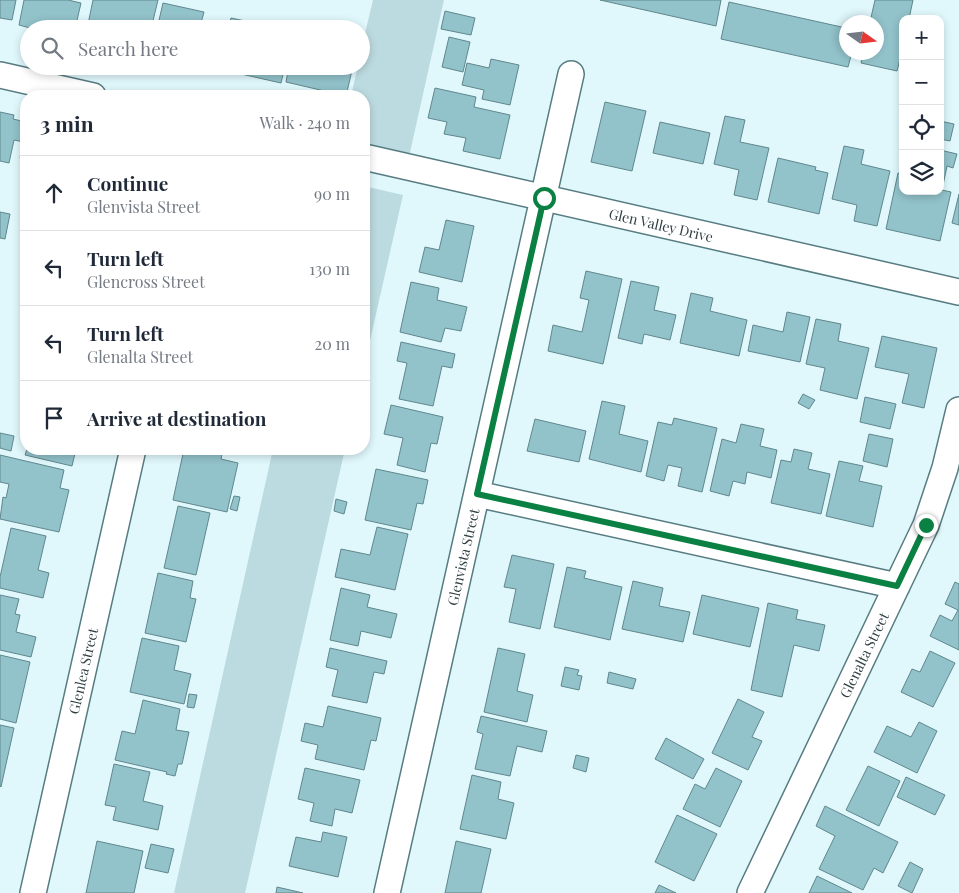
<!DOCTYPE html>
<html lang="en">
<head>
<meta charset="utf-8">
<style>
  body { margin:0; font-family:"Playfair Display",serif; background:#f6f6f7; color:#1f2937 }
  .controls { position:absolute; right:15px; top:15px; display:grid; overflow:hidden; border-radius:10px; box-shadow:0 2px 8px #0003 }
  .controls button { width:45px; height:45px; display:grid; place-items:center; padding:0; border:0; border-bottom:1px solid #e0e1e3; background:#fff; color:#1f2937; font:25px sans-serif }
  .compass { position:absolute; left:839px; top:15px; width:45px; height:45px; border-radius:50%; background:#fff; box-shadow:0 2px 8px #0003; rotate:104deg }
  .stop { position:absolute; width:15px; height:15px; margin:-11px; border:4px solid #0b8043; border-radius:50%; background:#fff }
  .stop.end { background:#0b8043; border-color:#fff; box-shadow:0 1px 5px #0008 }
  .list { margin:0; padding:0; list-style:none }
  h2 { display:flex; justify-content:space-between; align-items:center; height:65px; margin:0; padding:0 20px; font-size:21px }
  h2 small { font-size:16px; font-weight:400; color:#747a83 }
  .list li { display:grid; grid-template-columns:32px 1fr auto; gap:15px; align-items:center; box-sizing:border-box; height:75px; padding:0 20px; border-top:1px solid #e0e1e3 }
  .list b { display:block; font-size:19px; white-space:nowrap }
  .list p { margin:0; font-size:16px; white-space:nowrap; color:#747a83 }
  .list em { font-size:16px; font-style:normal; color:#747a83 }
  .icon { flex:none; width:28px; height:28px; fill:none; stroke:currentColor; stroke-width:2; stroke-linecap:round; stroke-linejoin:round }
  .map { position:relative; flex:none; width:959px; height:893px; overflow:hidden }
  .search { position:absolute; background:#fff; box-shadow:0 2px 8px #0003; left:20px; top:20px; width:350px; height:55px; display:flex; align-items:center; gap:12px; box-sizing:border-box; padding:0 18px; border-radius:28px; color:#747a83; font-size:19px }
  .panel { position:absolute; background:#fff; box-shadow:0 2px 8px #0003; left:20px; top:90px; width:350px; height:365px; border-radius:20px }
  .map>svg:first-child { display:block }
  .green { fill:#bcdbe0 }
  .building { fill:#92c2ca; stroke:#60878d }
  .lines { fill:none; stroke-linecap:round; stroke-linejoin:round }
  .minor-casing { stroke:#567c82; stroke-width:28 }
  .minor { stroke:#fff; stroke-width:25 }
  .route { stroke:#0b8043; stroke-width:6 }
  .labels { text-anchor:middle; dominant-baseline:central; stroke-width:4; stroke-linejoin:round; paint-order:stroke }
  .street-label { font-size:14px; fill:#2f3f42; stroke:#fff }
</style>
</head>
<body>
<div class="map">
<svg width="959" height="893" viewBox="0 0 959 893">
  <rect width="100%" height="100%" fill="#e0f8fc"/>
  <!-- green -->
  <path class="green" d="M 373,0 L 444,0 L 409,157 L 364,147 L 364,96 L 351,96 L 358,66 L 361,66 L 361,50 Z
    M 364,186 L 403,195 L 364,367 Z
    M 273,449 L 345,449 L 245,893 L 174,893 Z"/>
  <!-- building -->
  <path class="building" d="M 0,0 L 16,0 L 12,20 L 0,18 Z
    M 24,0 L 68,0 L 81,3 L 75,29 L 34,29 L 19,25 Z
    M 93,0 L 158,0 L 151,29 L 87,29 Z
    M 600,0 L 721,0 L 716,26 Z
    M 875,0 L 913,0 L 909,19 L 903,19 L 903,47 L 897,71 L 861,63 L 863,52 L 876,52 L 876,22 L 870,22 Z
    M 729,2 L 846,28 L 846,52 L 852,52 L 848,67 L 721,39 Z
    M 163,3 L 204,12 L 201,23 L 221,27 L 220,29 L 157,29 Z
    M 445,11 L 475,18 L 471,35 L 441,29 Z
    M 231,18 L 269,26 L 269,29 L 228,29 Z
    M 299,24 L 319,29 L 298,29 Z
    M 449,37 L 470,42 L 463,72 L 442,67 Z
    M 491,59 L 519,65 L 510,105 L 482,99 L 484,90 L 462,85 L 467,63 L 489,68 Z
    M 220,66 L 285,66 L 281,83 L 219,69 Z
    M 289,66 L 353,66 L 346,96 L 286,82 Z
    M 435,88 L 476,97 L 474,107 L 510,115 L 500,159 L 463,151 L 466,138 L 444,134 L 447,122 L 428,118 Z
    M 605,102 L 646,111 L 632,171 L 591,162 Z
    M 0,112 L 14,115 L 13,119 L 26,122 L 26,159 L 20,158 L 24,142 L 14,140 L 9,163 L 0,161 Z
    M 725,116 L 745,120 L 740,142 L 769,148 L 757,200 L 734,195 L 739,170 L 714,164 Z
    M 940,121 L 954,124 L 950,141 L 940,139 Z
    M 660,122 L 710,133 L 703,164 L 653,153 Z
    M 844,146 L 864,150 L 861,164 L 890,171 L 877,226 L 854,221 L 857,205 L 832,199 Z
    M 940,150 L 957,154 L 953,168 L 947,166 L 942,190 L 951,192 L 940,241 L 886,229 L 898,173 L 903,174 L 903,191 L 940,191 Z
    M 778,158 L 816,167 L 815,170 L 828,173 L 819,214 L 768,202 Z
    M 959,194 L 959,225 L 952,223 Z
    M 0,212 L 10,214 L 5,239 L 0,238 Z
    M 446,220 L 474,226 L 462,282 L 419,272 L 425,247 L 439,250 Z
    M 586,271 L 622,279 L 603,364 L 548,351 L 553,325 L 582,332 L 589,300 L 580,298 Z
    M 631,281 L 659,287 L 654,310 L 676,315 L 670,340 L 644,334 L 642,344 L 618,338 Z
    M 411,282 L 439,288 L 437,300 L 467,307 L 461,331 L 445,328 L 441,342 L 400,332 Z
    M 691,293 L 713,298 L 710,311 L 747,320 L 739,356 L 680,343 Z
    M 787,312 L 810,317 L 800,362 L 748,351 L 753,325 L 783,332 Z
    M 816,319 L 841,324 L 838,341 L 869,348 L 857,399 L 820,390 L 825,368 L 806,364 Z
    M 882,336 L 937,348 L 924,408 L 902,403 L 909,374 L 875,367 Z
    M 401,342 L 455,354 L 452,368 L 442,366 L 433,406 L 399,399 L 407,363 L 397,361 Z
    M 803,394 L 815,400 L 809,409 L 798,403 Z
    M 865,397 L 896,404 L 890,429 L 860,422 Z
    M 602,401 L 625,406 L 619,434 L 648,441 L 641,472 L 589,459 Z
    M 391,405 L 443,417 L 437,444 L 431,443 L 425,472 L 397,465 L 403,438 L 384,434 Z
    M 674,418 L 717,428 L 702,492 L 678,486 L 682,468 L 668,465 L 664,481 L 646,476 L 658,422 L 672,425 Z
    M 535,419 L 586,431 L 579,462 L 527,451 Z
    M 741,424 L 764,429 L 760,446 L 777,450 L 771,478 L 747,472 L 745,484 L 733,481 L 729,496 L 710,491 L 722,439 L 736,443 Z
    M 0,433 L 14,436 L 11,451 L 0,448 Z
    M 869,434 L 893,439 L 887,467 L 863,461 Z
    M 27,449 L 76,449 L 72,466 L 25,455 Z
    M 184,449 L 223,449 L 221,459 L 238,463 L 227,512 L 173,500 Z
    M 794,449 L 812,453 L 808,469 L 830,474 L 821,514 L 771,503 L 781,460 L 791,462 Z
    M 0,455 L 64,470 L 60,488 L 69,490 L 59,532 L 0,519 L 3,497 L 6,498 L 9,484 L 0,482 Z
    M 839,461 L 863,466 L 859,481 L 882,486 L 873,527 L 826,516 Z
    M 376,469 L 428,480 L 423,504 L 417,503 L 411,530 L 365,520 Z
    M 234,496 L 240,497 L 237,511 L 230,509 Z
    M 336,499 L 347,502 L 344,514 L 334,511 Z
    M 178,506 L 210,513 L 196,575 L 164,568 Z
    M 377,527 L 408,534 L 395,590 L 335,577 L 341,549 L 370,555 Z
    M 11,528 L 46,536 L 38,570 L 49,573 L 43,598 L 0,588 L 0,577 Z
    M 512,555 L 554,564 L 540,629 L 509,622 L 516,589 L 504,587 Z
    M 567,567 L 586,571 L 584,578 L 622,587 L 610,640 L 554,627 Z
    M 158,573 L 193,581 L 190,598 L 196,599 L 186,642 L 145,633 Z
    M 633,581 L 663,588 L 659,606 L 690,612 L 683,642 L 622,629 Z
    M 955,582 L 959,584 L 959,650 L 930,636 L 940,615 L 952,621 L 958,610 L 945,604 Z
    M 341,588 L 370,595 L 367,607 L 397,614 L 391,638 L 361,631 L 358,646 L 330,640 Z
    M 0,595 L 19,599 L 15,614 L 20,615 L 16,632 L 36,637 L 31,657 L 0,650 Z
    M 702,595 L 759,608 L 750,647 L 693,634 Z
    M 768,603 L 798,610 L 796,619 L 825,625 L 819,651 L 794,645 L 782,697 L 751,690 Z
    M 142,638 L 179,646 L 174,670 L 191,674 L 184,704 L 130,692 Z
    M 330,648 L 387,661 L 384,674 L 374,672 L 367,703 L 332,696 L 338,670 L 326,667 Z
    M 498,648 L 525,654 L 517,691 L 533,695 L 527,722 L 484,712 Z
    M 930,651 L 955,663 L 933,707 L 901,692 L 912,669 L 920,672 Z
    M 0,655 L 30,662 L 16,723 L 0,719 Z
    M 565,667 L 579,670 L 577,675 L 582,676 L 579,690 L 561,686 Z
    M 609,672 L 636,679 L 633,689 L 607,683 Z
    M 189,694 L 197,695 L 194,708 L 187,707 Z
    M 738,699 L 764,712 L 752,737 L 762,741 L 748,770 L 712,753 Z
    M 143,700 L 180,709 L 176,730 L 189,732 L 182,764 L 178,764 L 175,776 L 166,774 L 167,772 L 115,760 L 122,731 L 135,734 Z
    M 328,706 L 381,718 L 376,741 L 371,740 L 364,770 L 315,759 L 318,745 L 301,741 L 305,723 L 323,727 Z
    M 481,716 L 547,731 L 542,752 L 517,746 L 510,776 L 475,769 L 483,734 L 477,732 Z
    M 919,722 L 937,731 L 917,773 L 874,752 L 887,726 L 911,737 Z
    M 0,725 L 14,728 L 1,787 L 0,786 Z
    M 666,738 L 704,759 L 693,779 L 655,759 Z
    M 576,755 L 589,758 L 586,772 L 573,768 Z
    M 114,764 L 150,772 L 143,801 L 163,806 L 158,830 L 113,820 L 116,807 L 105,805 Z
    M 868,766 L 900,781 L 879,826 L 846,810 Z
    M 305,768 L 360,780 L 352,813 L 335,809 L 332,826 L 310,821 L 314,803 L 298,799 Z
    M 716,768 L 742,781 L 720,827 L 683,809 L 695,784 L 705,789 Z
    M 472,775 L 501,782 L 498,799 L 514,803 L 506,839 L 460,829 Z
    M 906,777 L 945,795 L 935,815 L 897,797 Z
    M 825,806 L 898,842 L 883,873 L 874,868 L 863,890 L 819,869 L 835,836 L 816,826 Z
    M 677,815 L 717,834 L 694,881 L 655,862 Z
    M 323,832 L 347,837 L 338,877 L 289,866 L 296,837 L 321,842 Z
    M 97,841 L 143,851 L 134,893 L 86,893 Z
    M 456,841 L 491,849 L 481,893 L 445,893 Z
    M 151,844 L 174,849 L 168,873 L 145,868 Z
    M 910,862 L 923,869 L 912,893 L 898,886 Z
    M 817,876 L 852,893 L 809,893 Z
    M 659,885 L 676,893 L 655,893 Z
    M 277,887 L 303,893 L 276,893 Z"/>
  <g class="lines">
    <defs>
      <path id="minor" d="M 0,75 L 93,96
        M 364,157 L 959,292
        M 477,494 L 897,586
        M 33,893 L 133,449
        M 387,893 L 571,74
        M 750,893 L 926,525 L 945,468 L 959,410"/>
    </defs>
    <!-- minor casing -->
    <use href="#minor" class="minor-casing"/>
    <!-- minor -->
    <use href="#minor" class="minor"/>
  </g>
  <g class="lines">
    <!-- route -->
    <path class="route" d="M 544,198 L 477,494 L 897,586 L 926,525"/>
  </g>
  <g class="labels">
    <!-- street labels -->
    <g class="street-label">
      <text transform="translate(661 225) rotate(13)">Glen Valley Drive</text>
      <text transform="translate(463 557) rotate(-77)">Glenvista Street</text>
      <text transform="translate(864 655) rotate(-64)">Glenalta Street</text>
      <text transform="translate(83 671) rotate(-77)">Glenlea Street</text>
    </g>
  </g>
</svg>
<div class="controls">
<button>+</button>
<button>−</button>
<button><svg class="icon" aria-label="locate" viewBox="0 0 24 24"><circle cx="12" cy="12" r="6"/><path d="M12 2v4M12 18v4M2 12h4M18 12h4"/></svg></button>
<button><svg class="icon" aria-label="layers" viewBox="0 0 24 24"><path d="M12 4l9 5-9 5-9-5zM3 14l9 5 9-5"/></svg></button>
</div>
<svg class="compass" viewBox="-18 -18 36 36"><path d="M0-13l5 13h-10z" fill="#e53935"/><path d="M0 13l5-13h-10z" fill="#747a83"/></svg>
<div class="stop" style="left:544px;top:198px"></div>
<div class="stop end" style="left:926px;top:525px"></div>
<div class="search"><svg class="icon" aria-label="search" viewBox="0 0 24 24"><circle cx="10" cy="10" r="6"/><path d="M15 15l6 6"/></svg>Search here</div>
<section class="panel">
<h2>3 min<small>Walk · 240 m</small></h2>
<ul class="list">
<li><svg class="icon" aria-label="ahead" viewBox="0 0 24 24"><path d="M12 20V5M6 11l6-6 6 6"/></svg><div><b>Continue</b><p>Glenvista Street</p></div><em>90 m</em></li>
<li><svg class="icon" aria-label="left" viewBox="0 0 24 24"><path d="M17 20v-9H6M10 6l-5 5 5 5"/></svg><div><b>Turn left</b><p>Glencross Street</p></div><em>130 m</em></li>
<li><svg class="icon" aria-label="left" viewBox="0 0 24 24"><path d="M17 20v-9H6M10 6l-5 5 5 5"/></svg><div><b>Turn left</b><p>Glenalta Street</p></div><em>20 m</em></li>
<li><svg class="icon" aria-label="arrive" viewBox="0 0 24 24"><path d="M6 21V4h12l-3 4 3 4H6"/></svg><div><b>Arrive at destination</b></div></li>
</ul>
</section>
</div>
</body>
</html>
